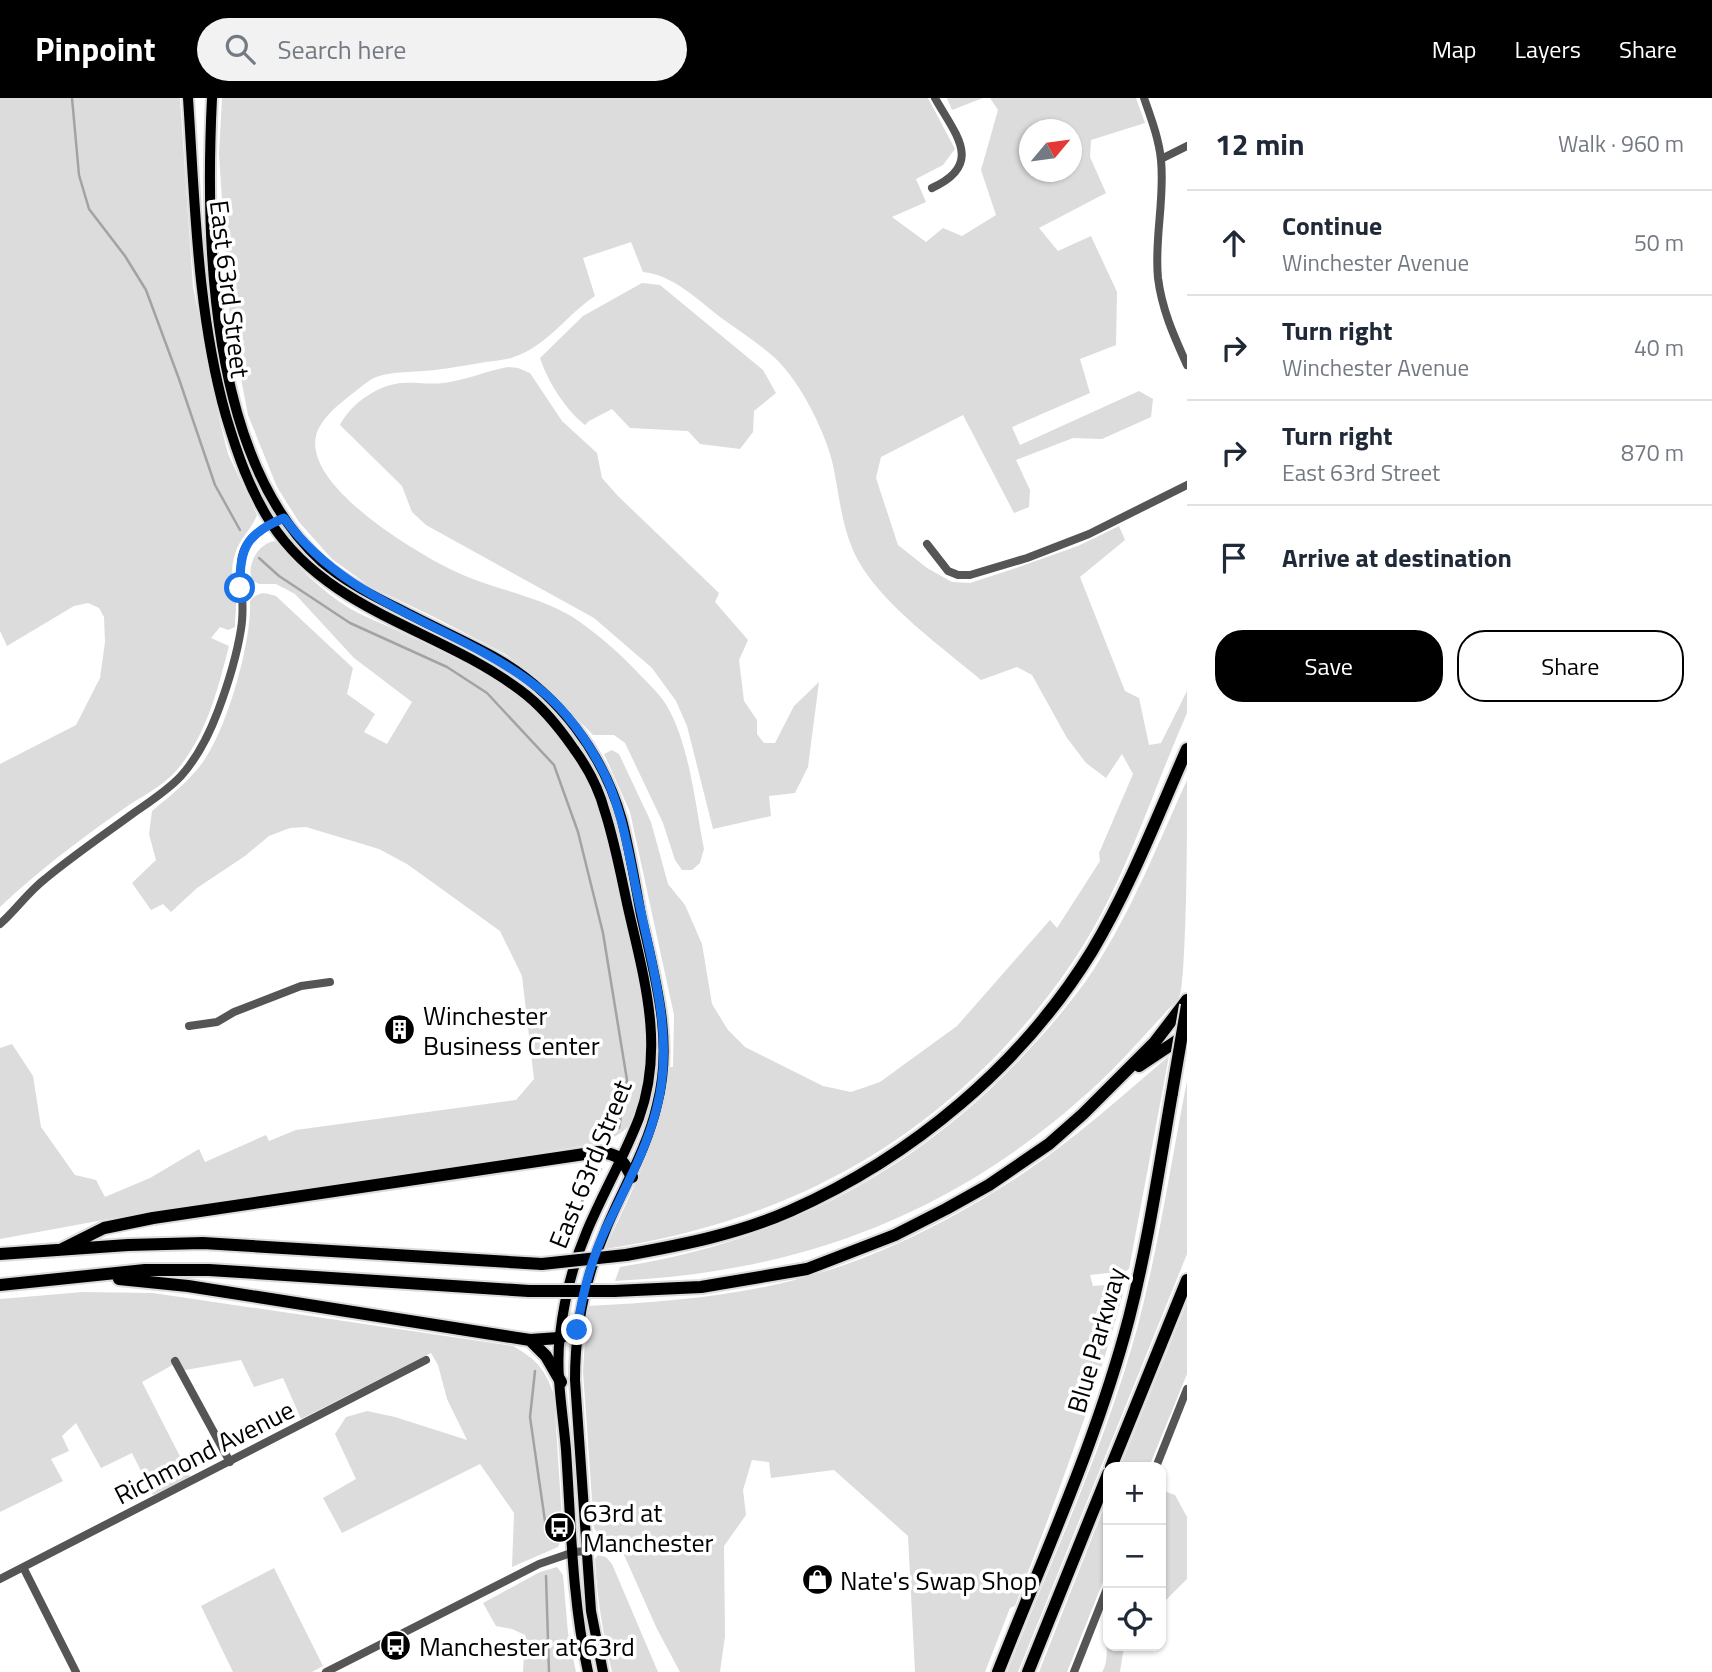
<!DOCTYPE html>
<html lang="en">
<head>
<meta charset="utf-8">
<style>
  body { margin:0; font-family:"Titillium Web",sans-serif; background:#f2f2f3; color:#1f2937 }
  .controls { position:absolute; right:21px; bottom:21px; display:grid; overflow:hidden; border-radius:14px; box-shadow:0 2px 5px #0004 }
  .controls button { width:63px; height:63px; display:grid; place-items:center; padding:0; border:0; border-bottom:2px solid #e0e1e3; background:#fff; color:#1f2937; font:35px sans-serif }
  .compass { position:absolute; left:1019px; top:21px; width:63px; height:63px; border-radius:50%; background:#fff; box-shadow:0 2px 5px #0004; rotate:61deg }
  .stop { position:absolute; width:21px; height:21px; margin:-16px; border:5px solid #1a73e8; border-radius:50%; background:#fff }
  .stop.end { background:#1a73e8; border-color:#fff; box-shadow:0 2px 7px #0008 }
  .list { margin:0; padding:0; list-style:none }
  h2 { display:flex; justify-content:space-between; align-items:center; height:91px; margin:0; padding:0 28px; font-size:30px }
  h2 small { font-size:23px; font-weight:400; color:#747a83 }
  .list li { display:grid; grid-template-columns:46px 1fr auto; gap:21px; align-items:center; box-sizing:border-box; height:105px; padding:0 28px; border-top:2px solid #e0e1e3 }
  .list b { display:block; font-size:26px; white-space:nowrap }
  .list p { margin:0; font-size:23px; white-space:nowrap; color:#747a83 }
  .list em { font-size:23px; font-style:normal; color:#747a83 }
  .actions { display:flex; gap:14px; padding:21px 28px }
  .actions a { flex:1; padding:16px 0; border:2px solid #000; border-radius:28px; text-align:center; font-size:24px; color:#000 }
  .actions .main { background:#000; color:#fff }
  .icon { flex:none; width:38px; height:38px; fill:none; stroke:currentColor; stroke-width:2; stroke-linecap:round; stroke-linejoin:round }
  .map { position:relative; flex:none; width:1187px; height:1574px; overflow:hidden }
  header { display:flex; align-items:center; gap:42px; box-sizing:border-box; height:98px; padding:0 35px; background:#000; color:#fff }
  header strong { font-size:33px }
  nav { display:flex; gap:38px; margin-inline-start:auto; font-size:24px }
  .search { width:490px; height:63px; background:#f2f2f3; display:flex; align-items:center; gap:18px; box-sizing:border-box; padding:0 24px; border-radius:38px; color:#747a83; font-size:26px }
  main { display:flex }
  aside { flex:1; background:#fff }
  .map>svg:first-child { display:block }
  .green { fill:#dcdcdc; fill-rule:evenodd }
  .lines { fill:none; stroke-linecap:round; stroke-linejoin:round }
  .stream { stroke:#a3a3a3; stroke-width:2.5 }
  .major-casing { stroke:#dbdbdb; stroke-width:14 }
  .highway-casing { stroke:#dbdbdb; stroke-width:16 }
  .minor { stroke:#555; stroke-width:8 }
  .major { stroke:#000; stroke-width:10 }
  .highway { stroke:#000; stroke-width:12 }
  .highway-bridge-casing { stroke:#dbdbdb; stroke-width:16; stroke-linecap:butt }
  .highway-bridge { stroke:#000; stroke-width:12 }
  .route { stroke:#1a73e8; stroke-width:9 }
  .labels { text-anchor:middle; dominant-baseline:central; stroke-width:7; stroke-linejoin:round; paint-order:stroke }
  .street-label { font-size:26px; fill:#000; stroke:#fff }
  .poi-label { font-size:26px; fill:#000; stroke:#fff; text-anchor:start }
</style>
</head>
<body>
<header>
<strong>Pinpoint</strong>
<div class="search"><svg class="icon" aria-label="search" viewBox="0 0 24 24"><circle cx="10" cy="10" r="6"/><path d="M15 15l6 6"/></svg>Search here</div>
<nav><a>Map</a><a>Layers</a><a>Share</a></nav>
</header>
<main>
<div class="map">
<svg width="1187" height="1574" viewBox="0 0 1187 1574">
  <rect width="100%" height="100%" fill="#fff"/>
  <!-- green -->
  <path class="green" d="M 0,0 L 180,0 L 193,189 L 219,320 L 228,356 L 257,417 C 252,431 239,441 235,456 C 229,474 234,489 236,506 C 236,514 235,522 235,529 L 228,532 L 220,529 L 211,540 L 229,548 C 218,590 208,632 181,667 C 165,688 143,697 122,712 C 79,742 38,773 0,809 L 0,666 L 76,627 L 100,580 L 105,544 L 104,519 L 99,510 L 88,505 L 74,508 L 7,548 L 0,533 Z
    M 222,0 L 928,0 L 955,51 L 943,67 L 916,81 L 926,104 L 892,119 L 926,144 L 943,130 L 962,138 L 996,117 L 981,72 L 998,12 L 990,0 L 1136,0 L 1145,25 L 1091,42 L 1090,59 L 1106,95 L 1039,130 L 1058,153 L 1091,138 L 1117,194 L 1116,247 L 1080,261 L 1090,295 L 1012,329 L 1020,347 L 1139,293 L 1153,301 L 1151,319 L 1102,341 L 1073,340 L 1016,362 L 1030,392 L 1029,409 L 1014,415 L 963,317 L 881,359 L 876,380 L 898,447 L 927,470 L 952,484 L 970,485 L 1016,470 L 1078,448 L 1119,428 L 1125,442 L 1080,479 L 1125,593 L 1139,600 L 1149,647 L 1161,645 L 1187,593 L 1187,615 C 1157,683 1134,755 1099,820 C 1038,932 933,1032 818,1087 C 752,1119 678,1140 605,1151 C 632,1092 663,1035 670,969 L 673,969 L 674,917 L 630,714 L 604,656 L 612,652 L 619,656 L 651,724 L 668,786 L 685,807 L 702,846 L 712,906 L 728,932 L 745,949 L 823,988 L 851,994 L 880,984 L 957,928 L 1050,822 L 1057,830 L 1100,763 L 1099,755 L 1133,676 L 1122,656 L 1106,680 L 1086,665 L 1067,640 L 1032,577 L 1017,569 L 981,582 C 943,550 883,507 859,464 C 842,434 840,401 833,367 C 826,335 800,283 775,260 C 758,245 738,232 720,219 C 697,201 673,177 643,174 L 631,144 L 583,160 L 595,198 C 565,218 547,249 511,260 C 501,263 490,263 480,265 C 461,268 442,272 422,273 C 404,275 381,273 366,285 C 351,297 330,311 320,328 C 289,380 415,454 452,472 C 490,491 534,496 571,518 C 597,535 622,557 643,580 C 651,588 661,598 667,608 C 690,648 695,706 704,751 L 700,765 L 692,772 L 682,772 L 675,762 L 663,725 L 625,645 L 614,637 L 593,637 L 536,579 L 505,556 L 434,519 L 369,488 L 332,461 L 299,424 L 277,389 L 248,317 L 230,224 L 219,56 ZM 1030,32 L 1072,32 L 1072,74 L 1030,74 Z
    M 947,0 L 983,0 L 952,12 Z
    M 642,185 L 660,187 L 763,272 L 776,295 L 754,313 L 753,334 L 740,351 L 700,346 L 688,333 L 630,330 L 612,311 L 589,323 L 585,327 C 565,311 548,284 540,260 L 583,218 Z
    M 508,269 L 518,270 L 530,275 L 562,323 L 597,355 L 602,380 L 618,398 L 719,495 L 715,504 L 748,542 L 739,562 L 744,603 L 757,622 L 757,636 L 764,645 L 775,645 L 794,608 L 819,584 L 808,669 L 795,695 L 769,698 L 771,718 L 713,731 L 687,628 L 676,603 L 652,570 L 594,520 L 426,427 L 412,414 L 402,388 L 340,327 C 350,307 374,290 395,286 C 411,283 428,287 444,285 C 466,282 486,273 508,269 Z
    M 275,443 C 298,468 320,492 349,510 C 363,518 378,524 392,530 C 446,556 503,580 546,622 C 567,644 585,674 596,702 C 606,726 610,754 616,779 C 634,851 664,947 635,1018 C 627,1037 606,1043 588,1047 L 331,1088 L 152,1113 L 0,1141 L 0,950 L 12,946 L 33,978 L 41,1029 L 75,1077 L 96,1082 L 105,1099 L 150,1080 L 199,1051 L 205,1064 L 266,1037 L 269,1043 L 296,1032 L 516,1002 L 534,981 L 522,878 L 500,833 L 407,766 L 379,751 L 306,729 L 290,730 L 269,738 L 245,758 L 197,790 L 171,814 L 163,806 L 151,812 L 132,785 L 156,762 L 149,736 L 152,713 C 170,698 189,683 203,664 C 227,631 252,544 250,503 C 259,493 264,494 276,498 L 353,570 L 347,596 L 375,616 L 364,634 L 387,646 L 412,604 L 354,560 L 295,496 L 276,486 L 259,486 L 252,483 C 246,467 258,445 275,443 Z
    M 1187,682 C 1187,745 1187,810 1183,873 C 1182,880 1182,892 1179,899 C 1177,904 1169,910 1165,915 C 1147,934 1130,954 1111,973 C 970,1110 810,1174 615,1183 L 620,1169 C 779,1144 914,1075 1024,957 C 1049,930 1073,903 1094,871 C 1132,812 1158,746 1187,682 Z
    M 1169,958 L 1129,1171 L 1126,1173 L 1090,1177 L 1093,1188 L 1118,1186 L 1124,1192 C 1095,1300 1055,1403 1015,1508 L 1010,1510 L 985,1574 L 915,1574 L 908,1438 L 834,1372 L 771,1380 L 769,1364 L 752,1362 L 743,1392 L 746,1417 L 724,1448 L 725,1538 L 720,1574 L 680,1574 L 657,1531 L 621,1450 L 599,1437 L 594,1430 L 583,1274 L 587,1208 C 651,1205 716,1200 778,1186 C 867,1166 952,1123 1028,1072 C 1078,1038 1123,997 1169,958 Z
    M 1187,983 L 1187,1156 L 1018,1574 L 1007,1574 C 1052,1460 1106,1346 1138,1227 C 1159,1147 1171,1064 1187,983 Z
    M 83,1194 L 153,1195 L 513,1248 C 537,1262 545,1271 554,1297 L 563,1438 L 558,1449 L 512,1469 L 514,1415 L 480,1366 L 342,1435 L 323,1400 L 356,1381 L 335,1336 L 346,1319 L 367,1313 L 395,1319 L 467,1342 L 447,1301 L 438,1267 L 431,1255 L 301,1321 L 283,1280 L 254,1289 L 241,1262 L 180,1273 L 176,1265 L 142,1284 L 191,1380 L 153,1397 L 132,1355 L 101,1370 L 76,1325 L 62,1338 L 69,1353 L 51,1361 L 63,1383 L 0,1414 L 0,1201 Z
    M 1187,1204 L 1187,1276 L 1149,1369 L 1120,1369 Z
    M 1161,1392 L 1175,1397 L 1187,1419 L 1187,1481 L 1161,1507 Z
    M 1108,1399 L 1108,1471 L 1067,1574 L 1039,1574 Z
    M 598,1457 L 606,1459 L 612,1466 L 658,1574 L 612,1574 C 603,1536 597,1500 595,1461 Z
    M 557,1469 L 563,1477 L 568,1535 L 576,1574 L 523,1574 L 525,1537 L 512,1531 L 496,1528 L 483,1505 L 540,1474 Z
    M 274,1470 L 323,1568 L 312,1574 L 233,1574 L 201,1508 Z
    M 1108,1517 L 1108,1548 L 1124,1548 L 1120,1574 L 1102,1574 C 1112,1559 1102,1534 1108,1517 Z"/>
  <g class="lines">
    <!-- stream -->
    <path class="stream" d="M 72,0 L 79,77 L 89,111 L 125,158 L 146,192 L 179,281 L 215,387 L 240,432
      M 259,460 L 279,478 L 350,525 L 447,569 L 487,595 L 554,667 L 578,734 L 603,835 L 627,982 L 619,1030
      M 567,1138 L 588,1090 L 601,1071
      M 535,1273 L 530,1319 L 547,1437
      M 546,1478 L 549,1574"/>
    <defs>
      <path id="major" d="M 188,0 C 195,106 197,215 226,318 C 237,355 250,393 271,425 C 329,514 439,531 520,592 C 542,608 558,628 574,651 C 588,670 599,691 605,714 C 615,745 621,778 628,810 C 644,880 665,949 639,1020 C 624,1059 603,1095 587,1133 C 573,1166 564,1201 560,1237 C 555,1274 563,1315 566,1352 C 571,1426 572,1502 588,1574
        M 212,0 C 205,142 209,362 322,464 C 349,487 380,501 411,517 C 440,532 470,545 498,561 C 558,596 603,655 622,722 C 630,753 635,785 641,817 C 655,880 674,943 657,1007 C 647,1051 623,1090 606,1131 C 585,1180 575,1229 575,1282 L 591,1513 L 603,1574"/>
      <path id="highway" d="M 1139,968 L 1187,936
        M 62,1151 L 104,1130 L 153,1120 L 598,1054 C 620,1056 622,1061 632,1079
        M 0,1156 L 128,1147 L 203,1145 L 542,1166
        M 626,1157 C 682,1147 738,1136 790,1113 C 912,1059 1022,967 1092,853 C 1130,789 1157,719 1187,651
        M 119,1181 L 188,1188 L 530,1242 L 559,1240 L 577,1232
        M 0,1187 L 145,1172 L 209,1172 L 529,1193
        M 614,1193 L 701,1189 L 807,1171 L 895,1137 L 946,1111 L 989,1087 L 1049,1046 L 1083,1016 L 1155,944 L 1187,902
        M 530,1242 L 546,1258 L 561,1284
        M 1111,1369 L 1187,1182
        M 998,1574 C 1044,1457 1097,1342 1129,1220 C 1148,1146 1159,1070 1172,995
        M 1028,1574 L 1108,1376"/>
    </defs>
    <!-- major casing -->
    <use href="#major" class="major-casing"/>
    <!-- highway casing -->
    <use href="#highway" class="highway-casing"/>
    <!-- minor -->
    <path class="minor" d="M 1144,0 C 1151,20 1159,41 1161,62 C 1165,102 1154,141 1158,180 C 1162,212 1174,238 1187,267
      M 1161,61 L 1187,48
      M 932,90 C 985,66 955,36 935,0
      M 927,446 L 948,473 L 958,477 L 970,477 L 1027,460 L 1089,436 L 1187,387
      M 0,826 C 16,812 28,794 45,781 C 74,757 105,736 135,714 C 151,703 168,692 181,678 C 198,659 209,637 218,613 C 227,589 237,556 241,531 C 250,478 217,448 284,420
      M 189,928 L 217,924 L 234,914 L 301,888 L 330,884
      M 175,1263 L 230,1364
      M 1156,1369 L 1187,1291
      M 23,1469 L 76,1574
      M 0,1481 L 426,1262
      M 326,1574 L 539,1466 L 574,1454 L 587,1453
      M 1074,1574 L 1108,1488"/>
    <!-- major -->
    <use href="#major" class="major"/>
    <!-- highway -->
    <use href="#highway" class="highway"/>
    <defs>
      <path id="highway-bridge" d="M 1172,995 L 1187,907
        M 542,1166 L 626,1157
        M 529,1193 L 614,1193"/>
    </defs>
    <!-- highway-bridge casing -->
    <use href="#highway-bridge" class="highway-bridge-casing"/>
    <!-- highway-bridge -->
    <use href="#highway-bridge" class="highway-bridge"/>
  </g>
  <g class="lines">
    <!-- route -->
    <path class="route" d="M 240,490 C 239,450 247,435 284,420 C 347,507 446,523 529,583 C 562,606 587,641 605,677 C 623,715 629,758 638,800 C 652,868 675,939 657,1009 C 647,1050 626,1088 608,1126 C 592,1159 582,1196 577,1232"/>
  </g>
  <!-- icons -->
  <defs>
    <symbol id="building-disc" viewBox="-11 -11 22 22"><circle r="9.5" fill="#000" stroke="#fff"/><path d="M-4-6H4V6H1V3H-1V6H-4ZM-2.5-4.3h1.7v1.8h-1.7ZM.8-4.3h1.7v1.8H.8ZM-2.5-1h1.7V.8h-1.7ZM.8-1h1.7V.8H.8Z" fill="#fff"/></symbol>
    <symbol id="bus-disc" viewBox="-11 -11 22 22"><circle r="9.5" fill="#000" stroke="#fff"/><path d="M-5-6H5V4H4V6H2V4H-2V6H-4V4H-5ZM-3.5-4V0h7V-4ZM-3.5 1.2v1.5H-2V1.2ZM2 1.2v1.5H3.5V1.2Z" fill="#fff"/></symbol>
    <symbol id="shop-disc" viewBox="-11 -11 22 22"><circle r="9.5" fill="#000" stroke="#fff"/><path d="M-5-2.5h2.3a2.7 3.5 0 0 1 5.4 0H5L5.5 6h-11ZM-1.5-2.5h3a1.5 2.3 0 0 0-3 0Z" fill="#fff"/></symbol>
  </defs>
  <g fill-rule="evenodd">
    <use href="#building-disc" x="382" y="914" width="35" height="35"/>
    <use href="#bus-disc" x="542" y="1412" width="35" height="35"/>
    <use href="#shop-disc" x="800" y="1464" width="35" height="35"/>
    <use href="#bus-disc" x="378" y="1530" width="35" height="35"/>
  </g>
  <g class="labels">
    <!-- street labels -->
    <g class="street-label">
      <text transform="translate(230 191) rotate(83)">East 63rd Street</text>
      <text transform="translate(590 1066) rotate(-68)">East 63rd Street</text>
      <text transform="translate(1096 1242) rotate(-74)">Blue Parkway</text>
      <text transform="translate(204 1354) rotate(-27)">Richmond Avenue</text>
    </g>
    <!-- poi labels -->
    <g class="poi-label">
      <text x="423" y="917">Winchester<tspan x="423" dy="30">Business Center</tspan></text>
      <text x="583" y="1414">63rd at<tspan x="583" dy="30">Manchester</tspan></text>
      <text x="840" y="1482">Nate's Swap Shop</text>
      <text x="419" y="1548">Manchester at 63rd</text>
    </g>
  </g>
</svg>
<div class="controls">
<button>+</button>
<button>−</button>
<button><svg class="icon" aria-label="locate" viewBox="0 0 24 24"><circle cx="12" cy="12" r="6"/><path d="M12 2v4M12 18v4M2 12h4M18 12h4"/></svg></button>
</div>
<svg class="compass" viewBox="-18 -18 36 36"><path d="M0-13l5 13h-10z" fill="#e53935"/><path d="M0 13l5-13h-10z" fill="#747a83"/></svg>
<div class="stop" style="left:240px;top:490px"></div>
<div class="stop end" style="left:577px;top:1232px"></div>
</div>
<aside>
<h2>12 min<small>Walk · 960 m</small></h2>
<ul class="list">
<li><svg class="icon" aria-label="ahead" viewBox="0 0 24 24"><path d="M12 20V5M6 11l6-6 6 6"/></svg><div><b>Continue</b><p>Winchester Avenue</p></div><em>50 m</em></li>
<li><svg class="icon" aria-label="right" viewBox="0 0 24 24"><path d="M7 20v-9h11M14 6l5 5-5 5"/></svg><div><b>Turn right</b><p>Winchester Avenue</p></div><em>40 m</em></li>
<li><svg class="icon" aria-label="right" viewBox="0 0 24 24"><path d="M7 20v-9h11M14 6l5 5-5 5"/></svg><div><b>Turn right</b><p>East 63rd Street</p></div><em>870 m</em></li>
<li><svg class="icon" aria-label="arrive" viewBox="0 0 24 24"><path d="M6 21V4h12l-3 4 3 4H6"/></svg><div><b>Arrive at destination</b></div></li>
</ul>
<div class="actions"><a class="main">Save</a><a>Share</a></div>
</aside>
</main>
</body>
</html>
